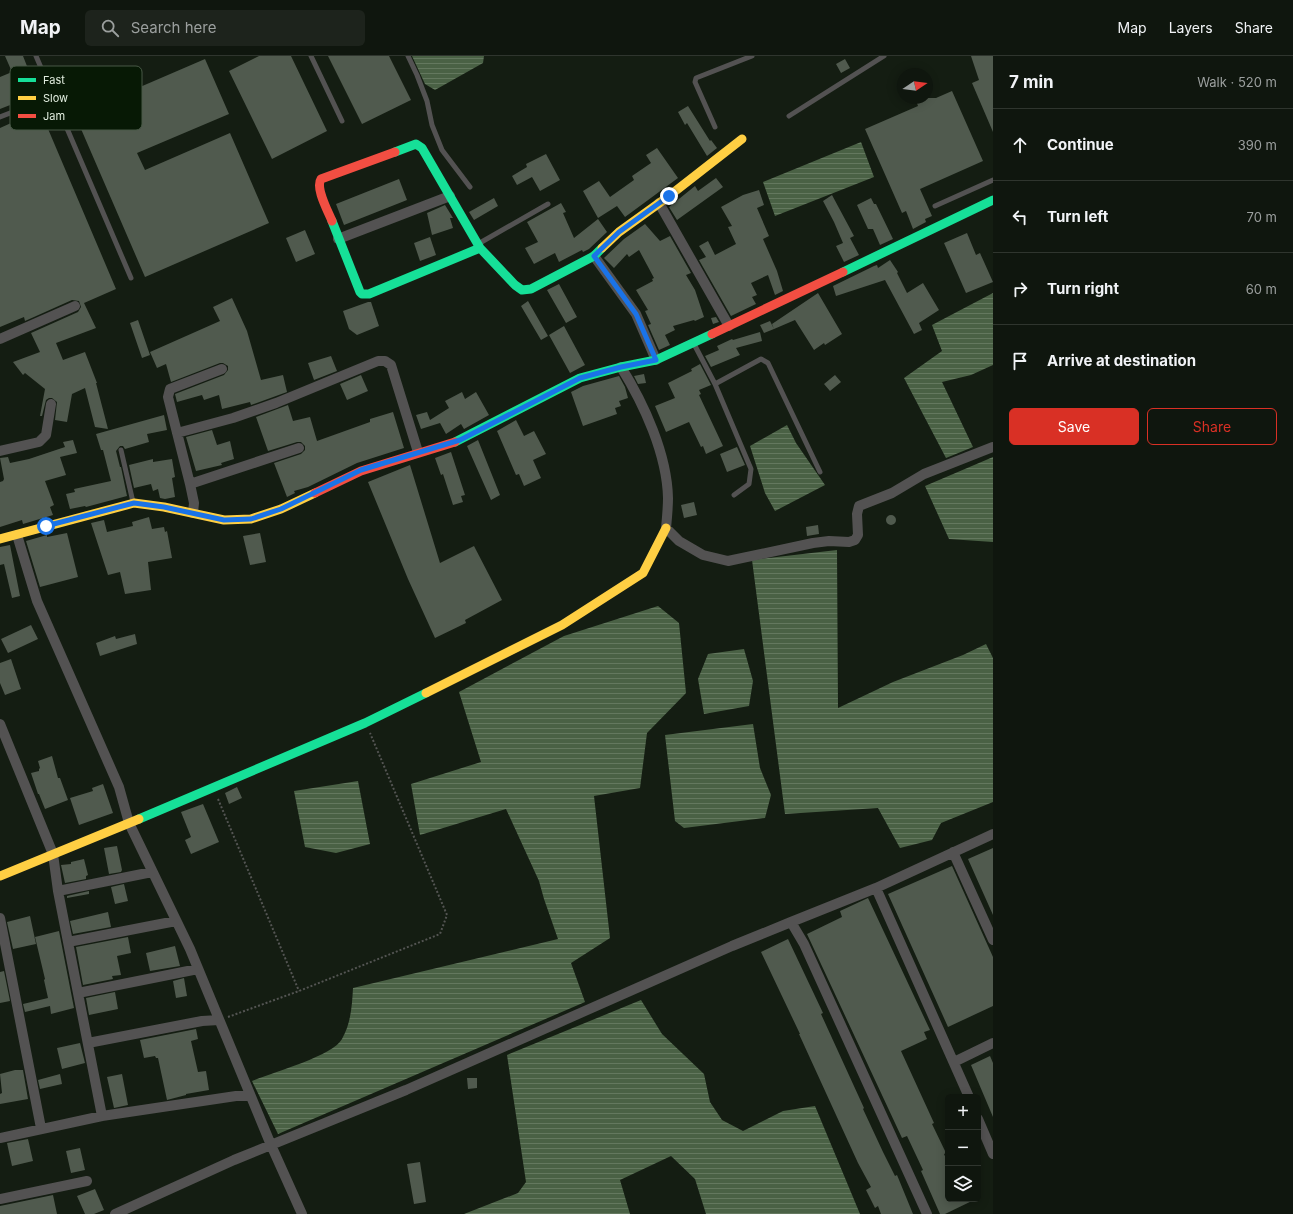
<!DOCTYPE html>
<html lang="en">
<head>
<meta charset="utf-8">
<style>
  body { margin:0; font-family:Inter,sans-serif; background:#1d231c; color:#f1f3f6 }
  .controls { position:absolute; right:12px; bottom:12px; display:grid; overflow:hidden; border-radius:6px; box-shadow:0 2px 10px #0003 }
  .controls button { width:36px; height:36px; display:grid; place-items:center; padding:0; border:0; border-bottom:1px solid #2f352e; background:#0f160e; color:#f1f3f6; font:20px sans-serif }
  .compass { position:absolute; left:897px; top:12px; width:36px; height:36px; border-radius:50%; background:#0f160e; box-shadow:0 2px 10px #0003; rotate:77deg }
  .stop { position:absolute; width:12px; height:12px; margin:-9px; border:3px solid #1a73e8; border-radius:50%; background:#fff }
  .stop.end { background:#1a73e8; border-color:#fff; box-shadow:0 1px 4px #0008 }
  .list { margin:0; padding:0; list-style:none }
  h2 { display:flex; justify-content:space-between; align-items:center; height:52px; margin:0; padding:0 16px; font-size:17px }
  h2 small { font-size:13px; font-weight:400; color:#9b9f9e }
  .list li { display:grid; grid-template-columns:26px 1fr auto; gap:12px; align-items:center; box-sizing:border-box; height:72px; padding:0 16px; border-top:1px solid #2f352e }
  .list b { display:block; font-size:15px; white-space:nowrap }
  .list em { font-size:13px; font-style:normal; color:#9b9f9e }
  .actions { display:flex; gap:8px; padding:12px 16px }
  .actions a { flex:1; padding:9px 0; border:1px solid #d93025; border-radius:6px; text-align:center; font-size:14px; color:#d93025 }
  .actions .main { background:#d93025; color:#fff }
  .icon { flex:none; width:22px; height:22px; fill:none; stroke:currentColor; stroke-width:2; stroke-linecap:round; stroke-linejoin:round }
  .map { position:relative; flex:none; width:993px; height:1158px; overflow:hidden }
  header { display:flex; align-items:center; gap:24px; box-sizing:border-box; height:56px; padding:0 20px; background:#0f160e; border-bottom:1px solid #2f352e }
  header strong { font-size:19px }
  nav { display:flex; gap:22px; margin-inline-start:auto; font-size:14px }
  .search { width:280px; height:36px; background:#1d231c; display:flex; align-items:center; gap:10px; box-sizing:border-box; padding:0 14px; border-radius:6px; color:#9b9f9e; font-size:15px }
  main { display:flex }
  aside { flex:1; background:#0f160e }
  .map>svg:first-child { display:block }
  .water { fill:url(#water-rules) }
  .building { fill:#505a4e }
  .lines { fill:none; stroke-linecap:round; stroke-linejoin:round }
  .path { stroke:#545553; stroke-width:2; stroke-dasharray:2 2; stroke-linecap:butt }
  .lane { stroke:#535252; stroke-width:5 }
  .street { stroke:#535252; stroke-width:10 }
  .fast { stroke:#16e098; stroke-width:9 }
  .slow { stroke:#ffcf43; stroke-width:9 }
  .jam { stroke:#f24e42; stroke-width:9 }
  .route { stroke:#1a73e8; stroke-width:5 }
  .key { fill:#071905; stroke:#485946; stroke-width:1 }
  .key-label { font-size:11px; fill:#e1eddf }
</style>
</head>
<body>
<header>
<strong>Map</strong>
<div class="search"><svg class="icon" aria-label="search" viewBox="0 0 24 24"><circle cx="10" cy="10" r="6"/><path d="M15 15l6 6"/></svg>Search here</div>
<nav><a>Map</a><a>Layers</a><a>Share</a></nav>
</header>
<main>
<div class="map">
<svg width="993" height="1158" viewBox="0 0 993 1158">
  <defs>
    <pattern id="water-rules" width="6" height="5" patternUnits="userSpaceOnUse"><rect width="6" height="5" fill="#4a6145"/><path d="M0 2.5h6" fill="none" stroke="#64785f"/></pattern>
  </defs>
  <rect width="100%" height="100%" fill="#141d12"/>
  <!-- water -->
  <path class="water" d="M 412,0 L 484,0 L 483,7 L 435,34 L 425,28 Z
    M 861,86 L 874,121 L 775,160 L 763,126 Z
    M 993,237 L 993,309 L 971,319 L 942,326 L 973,391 L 946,402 L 904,322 L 942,295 L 932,269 Z
    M 787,369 L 796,387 L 825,429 L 775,455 L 765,437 L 750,390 Z
    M 993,401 L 993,486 L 949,483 L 925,430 Z
    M 837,494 L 838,652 L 893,626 L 963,599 L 986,588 L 993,602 L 993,746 L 941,767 L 932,784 L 900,792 L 878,752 L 785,758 L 752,504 Z
    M 658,550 L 679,567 L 686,637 L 647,677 L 640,732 L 594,740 L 610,882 L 571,907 L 585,946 L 278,1078 L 252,1025 C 271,1017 333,1000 342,983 C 351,967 352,950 353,932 L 558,883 L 544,843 L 539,825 L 506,753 L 420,779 L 411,728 L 481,706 L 459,636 L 564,580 Z
    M 744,593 L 753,625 L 749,650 L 704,658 L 698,623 L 708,598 Z
    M 753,668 L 760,712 L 771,739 L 765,762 L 684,772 L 675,765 L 665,679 Z
    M 358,725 L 370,788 L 336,797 L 305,791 L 294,735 Z
    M 641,944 L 662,978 L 704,1018 L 710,1046 L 722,1064 L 743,1075 L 783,1055 L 815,1050 L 860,1158 L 706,1158 L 695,1123 L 671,1100 L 620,1124 L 630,1158 L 464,1158 L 518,1137 L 526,1126 L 507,999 Z"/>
  <!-- building -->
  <path class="building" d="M 5,0 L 23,0 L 38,38 L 0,53 L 0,21 L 12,16 Z
    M 259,0 L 291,0 L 327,75 L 272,103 L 229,15 Z
    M 328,0 L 389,0 L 411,44 L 362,68 Z
    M 971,0 L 993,0 L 993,76 L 972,27 L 979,24 Z
    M 205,3 L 229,58 L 137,97 L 145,114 L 230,77 L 269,167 L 145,221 L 75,59 Z
    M 845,3 L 850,12 L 841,17 L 836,8 Z
    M 952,35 L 983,105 L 920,133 L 932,160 L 925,163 L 926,166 L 913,173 L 906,155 L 902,157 L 865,73 L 918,50 L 915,42 L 936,42 Z
    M 688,50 L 710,85 L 711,84 L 717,92 L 707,100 L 687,67 L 685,69 L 678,56 Z
    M 40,54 L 116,233 L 84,247 L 96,272 L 56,287 L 63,304 L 85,296 L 97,327 L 96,327 L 108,373 L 95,371 L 85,332 L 72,338 L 67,366 L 55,364 L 57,346 L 52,342 L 49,342 L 46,344 L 42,360 L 40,360 L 45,333 L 25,317 L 23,319 L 13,306 L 40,296 L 31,277 L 78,256 L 81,251 L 79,245 L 72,244 L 25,265 L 24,261 L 0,271 L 0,72 Z
    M 657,92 L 678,122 L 625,161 L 617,150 L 598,162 L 583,135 L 599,125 L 610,141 L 634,124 L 632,120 L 651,107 L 646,99 Z
    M 546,98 L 560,124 L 540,135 L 532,121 L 517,129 L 512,120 L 527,111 L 526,108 Z
    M 716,122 L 723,131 L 677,164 L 669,151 L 695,130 L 698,135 Z
    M 399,123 L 407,144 L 344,169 L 336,148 Z
    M 759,134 L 764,149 L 757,152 L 769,180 L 763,183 L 777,215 L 783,235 L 775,239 L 768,219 L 751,227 L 757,239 L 752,241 L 756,248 L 731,260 L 699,204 L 706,201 L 699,190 L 708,185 L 715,199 L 736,188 L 728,171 L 732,170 L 721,151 L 743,139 Z
    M 832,139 L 854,180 L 850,182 L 859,199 L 844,206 L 836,190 L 843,187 L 834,166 L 823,145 Z
    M 494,142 L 498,150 L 474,164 L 469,156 Z
    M 871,142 L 874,148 L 876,148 L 893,183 L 880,189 L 873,173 L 868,173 L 857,149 Z
    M 561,147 L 566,156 L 563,157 L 574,182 L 598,163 L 607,176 L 589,193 L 583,196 L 582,194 L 559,206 L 555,197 L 534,208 L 525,192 L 538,186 L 527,166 Z
    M 445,149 L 453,162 L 450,162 L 453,172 L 432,179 L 427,157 Z
    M 645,168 L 660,185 L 670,180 L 691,217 L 686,219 L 695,234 L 704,261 L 695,265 L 694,264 L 673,270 L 675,274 L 665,279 L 670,289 L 659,294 L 648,269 L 651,268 L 645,255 L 648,254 L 636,234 L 653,225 L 652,223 L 654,222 L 639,194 L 629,201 L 627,198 L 614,212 L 604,202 L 624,183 Z
    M 305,174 L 315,198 L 296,206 L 286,182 Z
    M 967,177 L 976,199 L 980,197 L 993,226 L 966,237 L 944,187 Z
    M 430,181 L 436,199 L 420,205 L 414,187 Z
    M 890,204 L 898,216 L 897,217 L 907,237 L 923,227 L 939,254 L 919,267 L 922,274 L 914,278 L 885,224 L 836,240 L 833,230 L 874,210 L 877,209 L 878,212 Z
    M 559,228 L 577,261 L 566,267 L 547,234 Z
    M 818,237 L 842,278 L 825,289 L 824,287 L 814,294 L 795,264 L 774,273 L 772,268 Z
    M 232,242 L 247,275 L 261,324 L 283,319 L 287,336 L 251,349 L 250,346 L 222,353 L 219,339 L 204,344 L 202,339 L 177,346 L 175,338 L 224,319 L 228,314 L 228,310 L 223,307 L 220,307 L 171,326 L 166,308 L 157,312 L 150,296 L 220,265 L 213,251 Z
    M 528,245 L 548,280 L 541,284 L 521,250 Z
    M 368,246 L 371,246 L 379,270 L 357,279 L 349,273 L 343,255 Z
    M 716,261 L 719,266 L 713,268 L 711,262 Z
    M 138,264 L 150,299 L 142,302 L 130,267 Z
    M 770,265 L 774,273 L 764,277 L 760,269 Z
    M 564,270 L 585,309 L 570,317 L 549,279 Z
    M 760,276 L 762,285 L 736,292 L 740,299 L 711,311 L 705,300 L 719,294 L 717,290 L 732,283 L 733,284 Z
    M 331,300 L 337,315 L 314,324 L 308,307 Z
    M 700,308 L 711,329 L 699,334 L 701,338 L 699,339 L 723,390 L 706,398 L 703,390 L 701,391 L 689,366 L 666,376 L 655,350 L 675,342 L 668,327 L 692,315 L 691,313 Z
    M 644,318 L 646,327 L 638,328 L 634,320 Z
    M 361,319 L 368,335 L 347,344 L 340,328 Z
    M 835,319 L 841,326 L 830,335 L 824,328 Z
    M 619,320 L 625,331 L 628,342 L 619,345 L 621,350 L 615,352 L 617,358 L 583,370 L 571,336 L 583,330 Z
    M 462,336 L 465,343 L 476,336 L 489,359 L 464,373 L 461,368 L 446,378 L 440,367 L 421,373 L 416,359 L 427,356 L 430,364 L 449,352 L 445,345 Z
    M 288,349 L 293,365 L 310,361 L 317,385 L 370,366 L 370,363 L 393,356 L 404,392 L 357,407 L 308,431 L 294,435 L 295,437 L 287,441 L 274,407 L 301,398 L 305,394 L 305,390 L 301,386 L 297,386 L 268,395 L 256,361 Z
    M 164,359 L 167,374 L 147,378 L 149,386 L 125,393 L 123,390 L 120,390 L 116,395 L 120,411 L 121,411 L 127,440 L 86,451 L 85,450 L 70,453 L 66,438 L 75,436 L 74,433 L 111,425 L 103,394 L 101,394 L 96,378 Z
    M 516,364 L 524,380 L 534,375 L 546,398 L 533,404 L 541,422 L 524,430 L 519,418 L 516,419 L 497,375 Z
    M 212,374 L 217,389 L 230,385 L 234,403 L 221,407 L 222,409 L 196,415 L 186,381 Z
    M 73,384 L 77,397 L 60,401 L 66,419 L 45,425 L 54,449 L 50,451 L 53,459 L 23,468 L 22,464 L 0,471 L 0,426 L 3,425 L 4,423 L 0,402 L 8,401 L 10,407 L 29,403 L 65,391 L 63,386 Z
    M 478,384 L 500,439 L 491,444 L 467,390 Z
    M 737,391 L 745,409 L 727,416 L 720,398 Z
    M 451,396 L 465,439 L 461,440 L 463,446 L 453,449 L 443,418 L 441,419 L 435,402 Z
    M 153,403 L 153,406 L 172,403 L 175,421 L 172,422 L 175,441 L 165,443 L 160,442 L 158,433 L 153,435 L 151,428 L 134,432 L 129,409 Z
    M 410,409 L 440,507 L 474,490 L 502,544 L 465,564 L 466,567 L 435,582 L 408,523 L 368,426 Z
    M 694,446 L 697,459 L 684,462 L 681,449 Z
    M886 464a5 5 0 1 1 10 0a5 5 0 1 1-10 0Z
    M 149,461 L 152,473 L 164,471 L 165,476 L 167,475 L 172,502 L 148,506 L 151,534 L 125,538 L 120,516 L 108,519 L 91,467 L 104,464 L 107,476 L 133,470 L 132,466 Z
    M 818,469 L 819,478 L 807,480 L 806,471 Z
    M 67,477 L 78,521 L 40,531 L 26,485 L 47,479 L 47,481 Z
    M 260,477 L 266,506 L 250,509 L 243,480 Z
    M 10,489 L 20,540 L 12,542 L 4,508 L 0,509 L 0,491 Z
    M 31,569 L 38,583 L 8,597 L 1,583 Z
    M 135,578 L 137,588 L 100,600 L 96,587 L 115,580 L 116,583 Z
    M 11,603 L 21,633 L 5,639 L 0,627 L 0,607 Z
    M 52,700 L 58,722 L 60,722 L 68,744 L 45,753 L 39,738 L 38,738 L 31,717 L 39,715 L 39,713 L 40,712 L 38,705 Z
    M 103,728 L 113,757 L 79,769 L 70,742 L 93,735 L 92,732 Z
    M 237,731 L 242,742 L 229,748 L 225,737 Z
    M 203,748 L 219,786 L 191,798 L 185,784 L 191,781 L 181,756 Z
    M 117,790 L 122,814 L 121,816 L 109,818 L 104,792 Z
    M 993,792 L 993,859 L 968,803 Z
    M 84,803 L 88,819 L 86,820 L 86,823 L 65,827 L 61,809 L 71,808 L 71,806 Z
    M 952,810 L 993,901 L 993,950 L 948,971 L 888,838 Z
    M 124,828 L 128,845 L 115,848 L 111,831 Z
    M 89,835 L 89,838 L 67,842 L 67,840 Z
    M 868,842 L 930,974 L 924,976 L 927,983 L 901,995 L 934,1067 L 932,1068 L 946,1097 L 944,1098 L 948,1107 L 948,1143 L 976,1143 L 945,1158 L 940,1158 L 921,1115 L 923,1114 L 907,1080 L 902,1082 L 807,878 L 842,861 L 840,855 Z
    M 108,856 L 111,871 L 73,878 L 70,865 Z
    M 30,860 L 36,888 L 13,893 L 7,866 Z
    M 59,875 L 74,952 L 51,958 L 50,950 L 25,956 L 23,948 L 48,942 L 44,924 L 45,923 L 35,881 Z
    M 128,881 L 131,897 L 117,900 L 121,919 L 112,920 L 113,923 L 83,929 L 76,891 Z
    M 788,883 L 823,957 L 821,958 L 864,1052 L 863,1053 L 883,1096 L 895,1120 L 897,1119 L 913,1158 L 881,1158 L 878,1150 L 875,1152 L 866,1134 L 871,1131 L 858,1107 L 799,978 L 800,978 L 761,896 Z
    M 175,890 L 180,910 L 150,915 L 146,897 Z
    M 4,915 L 10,945 L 0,947 L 0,916 Z
    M 184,922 L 187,940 L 176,942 L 173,925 Z
    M 115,936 L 118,953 L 89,959 L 86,942 Z
    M 196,973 L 198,983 L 191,985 L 198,1016 L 206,1015 L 209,1034 L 186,1038 L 186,1039 L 167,1044 L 158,1002 L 156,1002 L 155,1000 L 144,1002 L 140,984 Z
    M 80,987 L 85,1007 L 62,1013 L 57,992 Z
    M 990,1000 L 993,1007 L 993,1061 L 971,1009 Z
    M 15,1014 L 23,1014 L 28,1043 L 0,1048 L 0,1038 L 2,1037 L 0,1018 Z
    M 60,1018 L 62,1028 L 40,1033 L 38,1024 Z
    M 122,1018 L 128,1049 L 114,1052 L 107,1021 Z
    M 467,1022 L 477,1022 L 477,1032 L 468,1033 Z
    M 28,1083 L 33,1105 L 12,1110 L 7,1087 Z
    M 80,1092 L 85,1114 L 71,1117 L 66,1095 Z
    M 420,1106 L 426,1146 L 414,1148 L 407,1108 Z
    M 95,1133 L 104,1154 L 94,1158 L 85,1158 L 77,1140 Z
    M 53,1139 L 57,1158 L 0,1158 L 0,1150 Z"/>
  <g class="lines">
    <!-- path -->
    <path class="path" d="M 218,743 L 299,935
      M 228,961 L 299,935 L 440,878 L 447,859 L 370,677"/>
    <!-- lane -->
    <path class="lane" d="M 36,0 L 131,222
      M 311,0 L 342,65
      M 408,0 L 417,19 L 427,45 L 432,69 L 442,94 L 470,131
      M 789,60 L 884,0
      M 0,61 L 36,47
      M 715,71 L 695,26 L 696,22 L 752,0
      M 935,150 L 993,124
      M 478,188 L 548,148
      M 694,288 L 715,328 L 751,413 L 749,428 L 734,439
      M 715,328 L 761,303 L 768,307 L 820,416
      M 121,394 L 133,446"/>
    <!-- street -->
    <path class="street" d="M 659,147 L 729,270
      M 338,183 L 450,140
      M 594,200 L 636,258 L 656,304
      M 0,283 L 75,250
      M 621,311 C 644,348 667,398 668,442 C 668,452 667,462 666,472 L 679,485 L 703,499 L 728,505 L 813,487 L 829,485 L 849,486 L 855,484 L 858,479 L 857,458 L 859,450 L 892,437 L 924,418 L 993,391
      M 177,377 L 233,362 L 276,347 L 378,305 L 385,305 L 391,309 L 418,396
      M 0,395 L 39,386 L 46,379 L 51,348
      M 190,428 L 299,392
      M 193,457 L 194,447 L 190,428 L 168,341 L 170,333 L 222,313
      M 17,479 L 37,545 L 119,731 L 129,767 L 190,893 L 271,1089 L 302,1158
      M 0,668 L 53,798 L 58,835 L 102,1060
      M 953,796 L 993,884
      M 876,832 L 969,1041
      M 58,835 L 152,816
      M 0,862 L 41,1072
      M 68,886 L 176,865
      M 78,937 L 198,913
      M 88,987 L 202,965 L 219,964
      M 954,1006 L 993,987
      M 978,1063 L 993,1098
      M 0,1082 L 102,1060 L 236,1040 L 250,1040
      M 0,1143 L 87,1125
      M 115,1158 L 234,1104 L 406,1034 L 732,890 L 791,866
      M 927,1158 L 804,888 L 791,866 L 876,832 L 993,778"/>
    <!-- fast -->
    <path class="fast" d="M 395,96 L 416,88 L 422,92 L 480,192 L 515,229 L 522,234 L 531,233 L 594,200 L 602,192
      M 332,165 L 360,236 L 362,238 L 369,238 L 480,192
      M 843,216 L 993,144
      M 455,386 L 580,322 L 621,311 L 656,304 L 712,278
      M 139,763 L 365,667 L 426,637"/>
    <!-- slow -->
    <path class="slow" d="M 602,192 L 619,176 L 669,140 L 742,83
      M 0,483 L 134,447 L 164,451 L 224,464 L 251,463 L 281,453 L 315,437
      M 426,637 L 562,569 L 643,517 L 666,472
      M 0,820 L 139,763"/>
    <!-- jam -->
    <path class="jam" d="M 332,165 C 328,155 315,132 321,123 L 395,96
      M 712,278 L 843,216
      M 315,437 L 361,415 L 455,386"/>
  </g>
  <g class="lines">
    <!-- route -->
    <path class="route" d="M 46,470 L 134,447 L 164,451 L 224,464 L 251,463 L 281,453 L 361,414 L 460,384 L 580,322 L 621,311 L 656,304 L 636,258 L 594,200 L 619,176 L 669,140"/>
  </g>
  <!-- legend -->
  <rect x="10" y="10" width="132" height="64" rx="6" class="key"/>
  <rect x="18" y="22" width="18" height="4" fill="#16e098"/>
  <rect x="18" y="40" width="18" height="4" fill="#ffcf43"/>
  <rect x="18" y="58" width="18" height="4" fill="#f24e42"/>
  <g class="key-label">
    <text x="43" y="28">Fast</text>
    <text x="43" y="46">Slow</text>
    <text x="43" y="64">Jam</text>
  </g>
</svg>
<div class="controls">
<button>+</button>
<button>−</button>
<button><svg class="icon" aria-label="layers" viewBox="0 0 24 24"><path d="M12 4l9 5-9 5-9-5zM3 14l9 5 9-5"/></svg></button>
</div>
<svg class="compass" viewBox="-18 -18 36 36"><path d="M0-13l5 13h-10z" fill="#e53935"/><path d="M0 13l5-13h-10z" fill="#9b9f9e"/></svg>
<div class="stop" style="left:46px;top:470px"></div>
<div class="stop end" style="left:669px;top:140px"></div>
</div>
<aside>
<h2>7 min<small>Walk · 520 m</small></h2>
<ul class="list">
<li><svg class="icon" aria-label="ahead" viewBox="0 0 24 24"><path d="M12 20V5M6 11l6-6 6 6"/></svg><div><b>Continue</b></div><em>390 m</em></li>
<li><svg class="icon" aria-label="left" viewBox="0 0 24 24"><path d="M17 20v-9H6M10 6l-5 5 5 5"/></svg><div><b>Turn left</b></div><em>70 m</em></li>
<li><svg class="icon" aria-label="right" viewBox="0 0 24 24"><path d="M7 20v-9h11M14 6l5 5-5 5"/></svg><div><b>Turn right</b></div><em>60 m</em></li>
<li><svg class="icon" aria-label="arrive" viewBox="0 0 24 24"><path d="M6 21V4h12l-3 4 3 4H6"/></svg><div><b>Arrive at destination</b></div></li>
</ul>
<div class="actions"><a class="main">Save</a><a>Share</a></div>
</aside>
</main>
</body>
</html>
